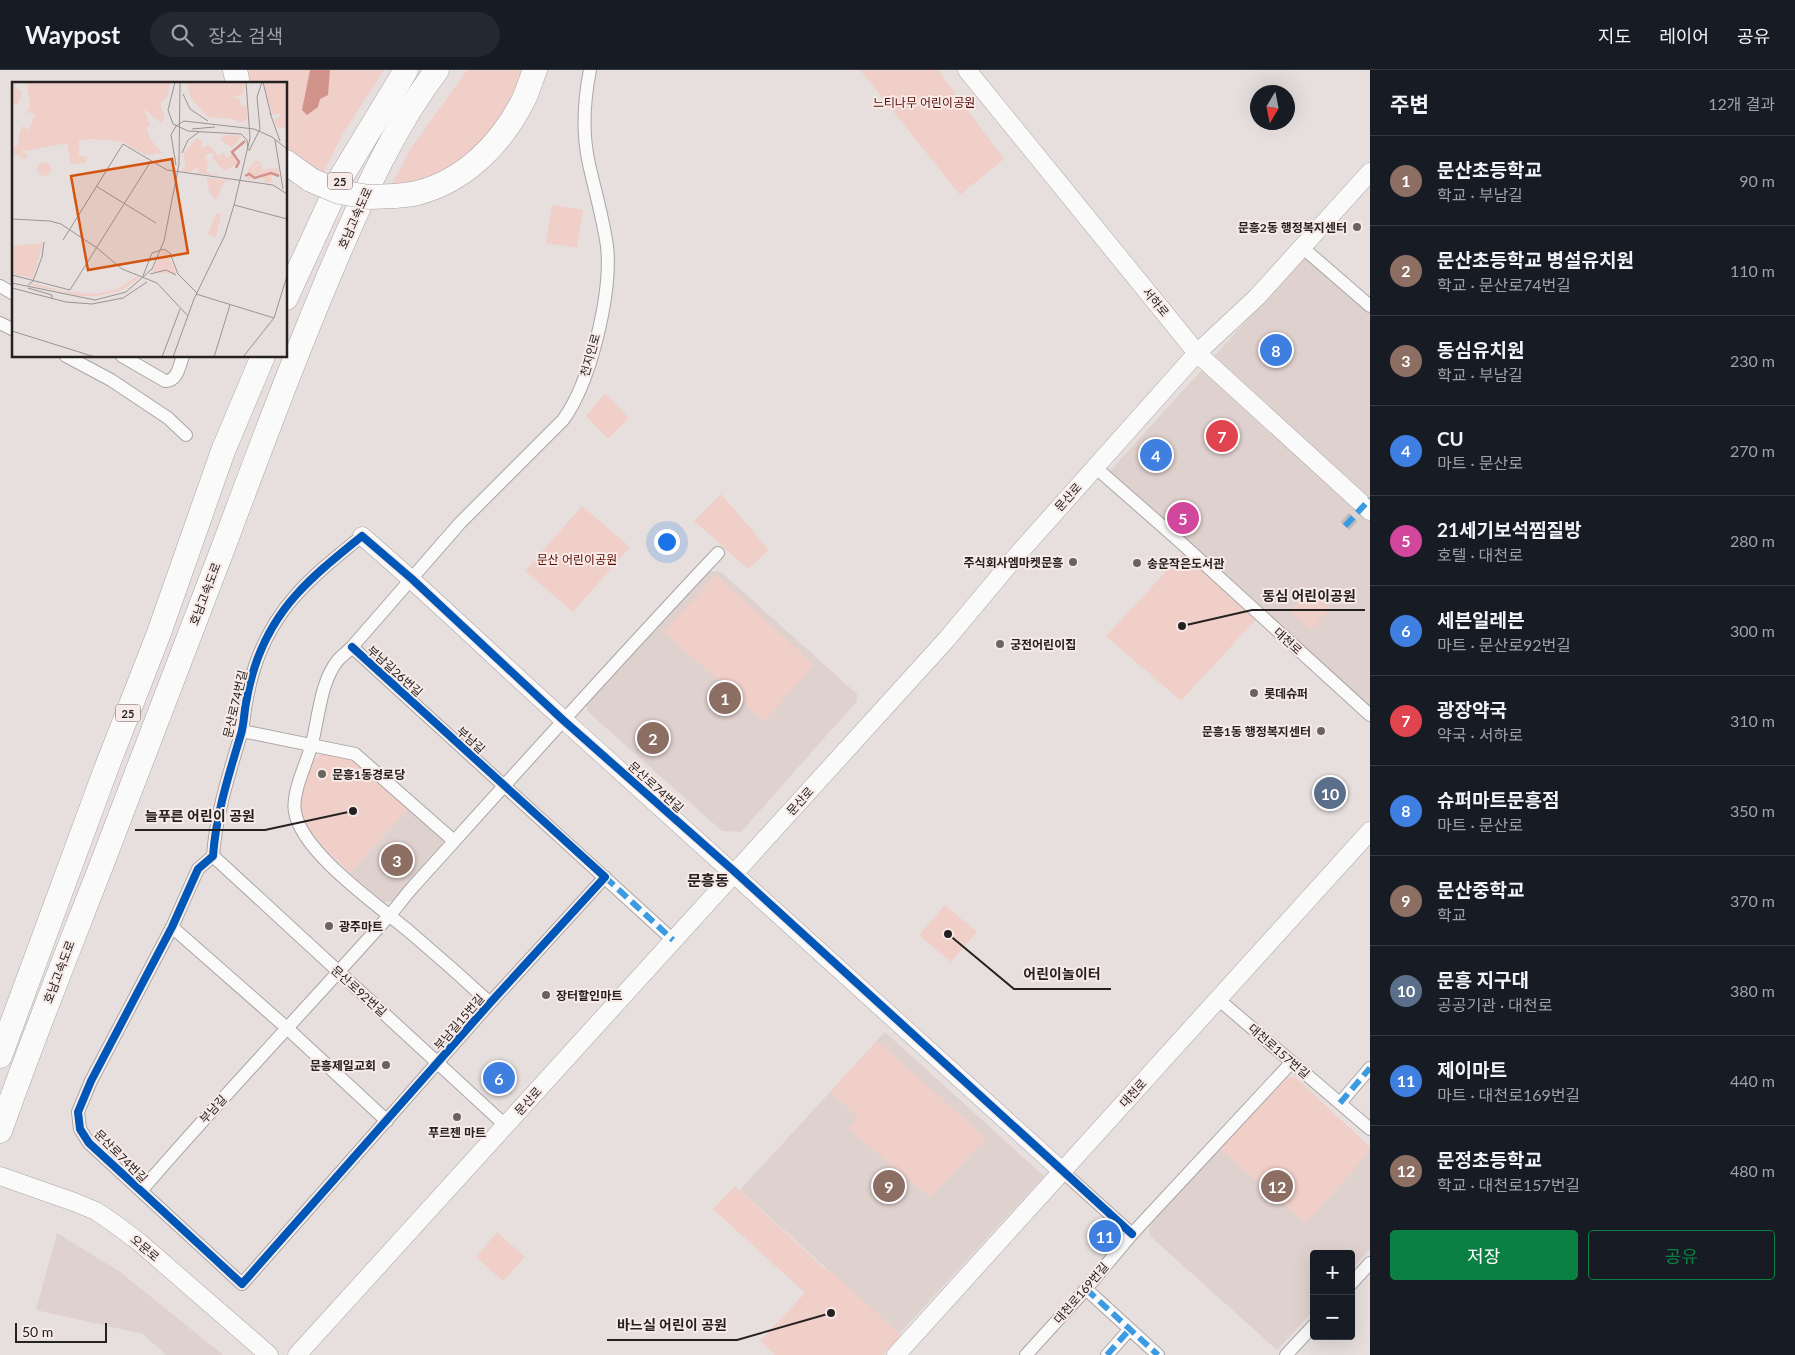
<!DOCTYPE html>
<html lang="ko">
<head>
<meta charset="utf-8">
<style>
  body { margin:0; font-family:Lato,"Noto Sans KR",sans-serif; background:#242831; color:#f1f3f6 }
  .controls { position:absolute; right:15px; bottom:15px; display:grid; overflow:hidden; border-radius:5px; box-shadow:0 5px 20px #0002 }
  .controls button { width:45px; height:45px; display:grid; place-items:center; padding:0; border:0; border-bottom:1px solid #363941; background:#171b24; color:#f1f3f6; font:25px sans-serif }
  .compass { position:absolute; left:1250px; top:15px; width:45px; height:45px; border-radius:50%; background:#171b24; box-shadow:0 5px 20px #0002; rotate:190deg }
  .scale { position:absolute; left:15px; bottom:12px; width:92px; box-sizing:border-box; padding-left:5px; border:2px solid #252120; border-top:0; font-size:14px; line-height:18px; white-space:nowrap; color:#252120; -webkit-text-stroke:4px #f7eae7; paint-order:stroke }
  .you { position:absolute; left:666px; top:471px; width:18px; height:18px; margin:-12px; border:4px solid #fff; border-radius:50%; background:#1a73e8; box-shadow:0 0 0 8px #1a73e833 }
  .badge { display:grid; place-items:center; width:32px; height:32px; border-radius:50%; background:#0b8043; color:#fff; font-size:16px; font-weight:700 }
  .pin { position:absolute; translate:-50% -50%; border:2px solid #fff; box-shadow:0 1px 5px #0006 }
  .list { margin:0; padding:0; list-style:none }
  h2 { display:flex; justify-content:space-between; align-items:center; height:65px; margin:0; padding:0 20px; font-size:21px }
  h2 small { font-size:16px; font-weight:400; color:#9ea1a6 }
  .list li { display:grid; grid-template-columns:32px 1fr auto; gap:15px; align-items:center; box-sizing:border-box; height:90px; padding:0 20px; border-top:1px solid #363941 }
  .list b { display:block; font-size:19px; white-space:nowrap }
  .list p { margin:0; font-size:16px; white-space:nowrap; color:#9ea1a6 }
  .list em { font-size:16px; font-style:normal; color:#9ea1a6 }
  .actions { display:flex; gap:10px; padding:15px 20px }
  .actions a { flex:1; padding:11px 0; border:1px solid #0b8043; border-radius:5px; text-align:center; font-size:18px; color:#0b8043 }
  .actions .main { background:#0b8043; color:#fff }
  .icon { flex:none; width:28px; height:28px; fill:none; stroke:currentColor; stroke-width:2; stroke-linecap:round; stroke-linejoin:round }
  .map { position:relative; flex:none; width:1370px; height:1285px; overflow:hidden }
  header { display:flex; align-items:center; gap:30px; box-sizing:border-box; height:70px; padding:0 25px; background:#171b24; border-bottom:1px solid #363941 }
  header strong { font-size:24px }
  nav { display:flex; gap:28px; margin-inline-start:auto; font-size:18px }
  .search { width:350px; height:45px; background:#242831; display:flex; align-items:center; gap:12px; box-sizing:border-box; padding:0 18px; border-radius:28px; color:#9ea1a6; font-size:19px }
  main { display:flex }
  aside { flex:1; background:#171b24 }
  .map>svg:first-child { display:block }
  .built { fill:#dfd1ce }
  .green { fill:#f1cfc9 }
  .water { fill:#d2948a }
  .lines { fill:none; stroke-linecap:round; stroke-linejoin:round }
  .street-tunnel { stroke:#bfb9b8; stroke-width:12; stroke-dasharray:12 6; stroke-linecap:butt }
  .street-casing { stroke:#aaa5a4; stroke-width:14 }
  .secondary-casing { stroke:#aaa5a4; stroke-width:19 }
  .highway-casing { stroke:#aaa5a4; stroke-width:25 }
  .street { stroke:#fbfafa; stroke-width:12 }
  .secondary { stroke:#fbfafa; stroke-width:18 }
  .highway { stroke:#fbfafa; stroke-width:24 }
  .highway-bridge-casing { stroke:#aaa5a4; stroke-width:25; stroke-linecap:butt }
  .highway-bridge { stroke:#fbfafa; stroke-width:24 }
  .quiet { stroke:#3c9be0; stroke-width:6; stroke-dasharray:12 6; stroke-linecap:butt }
  .cycleway-casing { stroke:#f7eae7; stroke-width:11 }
  .cycleway { stroke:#0057b8; stroke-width:8 }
  .poi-dot { fill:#696462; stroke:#f7eae7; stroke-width:2 }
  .labels { text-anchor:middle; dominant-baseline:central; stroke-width:4; stroke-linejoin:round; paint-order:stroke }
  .shield { fill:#f7eae7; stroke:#645d5c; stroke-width:1 }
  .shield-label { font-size:11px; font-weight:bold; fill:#252120 }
  .park-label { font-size:12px; fill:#5b0b04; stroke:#f7eae7 }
  .street-label { font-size:12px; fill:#252120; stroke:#f7eae7 }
  .poi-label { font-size:12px; font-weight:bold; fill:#252120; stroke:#f7eae7; text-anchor:start }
  .quarter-label { font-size:15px; font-weight:bold; fill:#252120; stroke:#f7eae7 }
  .inset-river { fill:none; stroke:#d2948a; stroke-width:2.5 }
  .inset-road { fill:none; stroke:#999392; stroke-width:1 }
  .view { fill:#d4530e; fill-opacity:0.15; stroke:#d4530e; stroke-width:2.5 }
  .inset-edge { fill:none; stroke:#252120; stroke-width:2.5 }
  .leader { fill:none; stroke:#252120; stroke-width:2 }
  .callout-dot { fill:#252120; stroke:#f7eae7; stroke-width:2 }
  .callout-label { font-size:14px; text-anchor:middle; font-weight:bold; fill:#252120; stroke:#f7eae7; stroke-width:4; stroke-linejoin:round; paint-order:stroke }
</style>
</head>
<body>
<header>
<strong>Waypost</strong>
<div class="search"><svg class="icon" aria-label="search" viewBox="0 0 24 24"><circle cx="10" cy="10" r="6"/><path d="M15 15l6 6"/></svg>장소 검색</div>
<nav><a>지도</a><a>레이어</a><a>공유</a></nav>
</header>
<main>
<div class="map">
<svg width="1370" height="1285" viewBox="0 0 1370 1285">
  <rect width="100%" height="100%" fill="#e6dfde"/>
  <!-- built -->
  <path class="built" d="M 1305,186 L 1370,244 L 1370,637 L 1110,401 Z
    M 708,501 L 721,502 L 857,624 L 857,631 L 741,762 L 722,761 L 588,642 L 586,635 Z
    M 409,737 L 442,768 L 443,777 L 394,832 L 383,832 L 350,803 Z
    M 885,962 L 1044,1106 L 899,1264 L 740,1120 Z
    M 1295,1007 L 1370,1077 L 1370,1179 L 1351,1200 L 1351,1184 L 1314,1184 L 1314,1240 L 1277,1280 L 1150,1166 L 1148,1154 L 1219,1078 Z
    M 57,1163 L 120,1202 L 223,1285 L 166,1285 L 143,1264 L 36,1240 Z"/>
  <!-- green -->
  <path class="green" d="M 242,0 L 384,0 L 341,67 L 323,104 L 286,83 L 286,14 L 244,14 Z
    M 467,0 L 535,0 L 487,82 L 386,126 L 409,81 Z
    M 860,0 L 938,0 L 1004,89 L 960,125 Z
    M 552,135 L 583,140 L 577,178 L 546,173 Z
    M 605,323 L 629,348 L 608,369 L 586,346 Z
    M 721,424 L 769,480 L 748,499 L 694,451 Z
    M 582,436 L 630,477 L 573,542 L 525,501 Z
    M 1186,480 L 1259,546 L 1181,631 L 1106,566 Z
    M 716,505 L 814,595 L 764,651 L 664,562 Z
    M 1309,520 L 1330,538 L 1321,549 L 1300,531 Z
    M 1299,531 L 1320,550 L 1311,560 L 1290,542 Z
    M 323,683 L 351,688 L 409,737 L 350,803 L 315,769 L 300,745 L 301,725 L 310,693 Z
    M 945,835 L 977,862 L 951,892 L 919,865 Z
    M 877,971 L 986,1068 L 930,1128 L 848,1058 L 858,1047 L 830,1022 Z
    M 1295,1007 L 1370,1077 L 1370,1081 L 1306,1153 L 1219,1078 L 1286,1008 Z
    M 735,1116 L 826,1200 L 828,1199 L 901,1265 L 883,1285 L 775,1285 L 760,1271 L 805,1223 L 713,1139 Z
    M 497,1162 L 525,1187 L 503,1211 L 476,1187 Z"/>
  <!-- water -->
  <path class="water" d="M 310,0 L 330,0 L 328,25 L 320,29 L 318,37 L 307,45 L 302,40 Z"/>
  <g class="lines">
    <!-- street-tunnel -->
    <path class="street-tunnel" d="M 1345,456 L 1370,429"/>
    <defs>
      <path id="street" d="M 1302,177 L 1370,236
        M 0,216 L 14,224
        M 0,253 L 14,260
        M 66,286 L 111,310 L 168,348 L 186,365
        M 122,286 L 165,311 C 178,311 179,296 183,286
        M 1095,397 L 1177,469 L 1370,645
        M 362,466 C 314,505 275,535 255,596 C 251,608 248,621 246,633 C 244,643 244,654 241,664 C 229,704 216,744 213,786 L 198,799 L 172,857 L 91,1011 L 78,1042 L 80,1059 L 89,1073 L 242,1214 L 490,933 L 605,807
        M 352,577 L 673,870
        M 242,661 L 355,684 L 454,771
        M 213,786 L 505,1055
        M 172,857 L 288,959 L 387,1051
        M 1218,929 L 1370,1059
        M 490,933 C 464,909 438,886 411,863 C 379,836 302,783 295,742 C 291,721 309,690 313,669 C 319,644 321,611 338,590 C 342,586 347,582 352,577 L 460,453 L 563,350 C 591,312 612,222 607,176 C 603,148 595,121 589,94 C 582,63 584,30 590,0
        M 1340,1033 L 1370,998
        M 1062,1101 L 1132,1164
        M 141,1121 C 221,1028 305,940 387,848 C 396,839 403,828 412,818 C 513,706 614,593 718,483
        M 1351,1214 L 1370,1193
        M 1086,1219 L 1158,1285
        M 1026,1285 L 1086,1219 L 1132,1164 L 1291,993
        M 1107,1285 L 1129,1260
        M 1286,1285 L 1314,1255"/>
      <path id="secondary" d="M 967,0 L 1197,283 L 1370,441
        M 362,466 C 431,525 497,590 565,651 C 731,801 897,951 1062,1101
        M 0,1106 L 74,1132 L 96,1141 L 115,1154 L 139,1172 L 269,1285
        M 297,1285 L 946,570 L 1018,484 L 1197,283 L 1257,227 L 1370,102
        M 896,1285 L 1370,761"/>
      <path id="highway" d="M 235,0 L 238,14
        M 286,92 L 311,110
        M 394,126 C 401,125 409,125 417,123 C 465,111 502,73 524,29 C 528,20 531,10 535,0
        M 286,228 L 343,104 L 406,0
        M 0,986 L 106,699 L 159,563 L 223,381 L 263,286
        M 0,1061 C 32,970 68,881 103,791 C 143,687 183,583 223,478 C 260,379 297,280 339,182 C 366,120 395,55 437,0"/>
    </defs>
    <!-- street casing -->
    <use href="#street" class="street-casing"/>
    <!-- secondary casing -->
    <use href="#secondary" class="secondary-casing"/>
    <!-- highway casing -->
    <use href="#highway" class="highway-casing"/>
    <!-- street -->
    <use href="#street" class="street"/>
    <!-- secondary -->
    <use href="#secondary" class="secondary"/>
    <!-- highway -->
    <use href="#highway" class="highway"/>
    <defs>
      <path id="highway-bridge" d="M 311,110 L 339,122 L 369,127 L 394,126"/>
    </defs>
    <!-- highway-bridge casing -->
    <use href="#highway-bridge" class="highway-bridge-casing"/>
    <!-- highway-bridge -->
    <use href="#highway-bridge" class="highway-bridge"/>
    <!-- quiet -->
    <path class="quiet" d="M 1345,456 L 1370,429
      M 605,807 L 673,870
      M 1340,1033 L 1370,998
      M 1086,1219 L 1158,1285
      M 1107,1285 L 1129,1260"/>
    <defs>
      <path id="cycleway" d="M 352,577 L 605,807 L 490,933 L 242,1214 L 89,1073 L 80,1059 L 78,1042 L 91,1011 L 172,857 L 198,799 L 213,786 C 216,744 229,704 241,664 C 244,654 244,643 246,633 C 248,621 251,608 255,596 C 275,535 314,505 362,466 L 412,509 L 563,650 L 735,802 L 1132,1164"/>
    </defs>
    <!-- cycleway casing -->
    <use href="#cycleway" class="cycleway-casing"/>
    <!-- cycleway -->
    <use href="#cycleway" class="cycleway"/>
  </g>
  <!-- markers -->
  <g class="poi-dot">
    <circle cx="1357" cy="157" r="5"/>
    <circle cx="1073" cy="492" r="5"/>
    <circle cx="1137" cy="493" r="5"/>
    <circle cx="1000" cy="574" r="5"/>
    <circle cx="1254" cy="623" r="5"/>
    <circle cx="1321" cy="661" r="5"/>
    <circle cx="322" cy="704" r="5"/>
    <circle cx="329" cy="856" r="5"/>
    <circle cx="546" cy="925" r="5"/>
    <circle cx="386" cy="995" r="5"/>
    <circle cx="457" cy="1047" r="5"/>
  </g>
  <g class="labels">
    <!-- shield labels -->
    <g class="shield">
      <rect x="327.5" y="102.5" width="25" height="17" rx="4"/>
      <rect x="115.5" y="634.5" width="25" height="17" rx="4"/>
    </g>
    <g class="shield-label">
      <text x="340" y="111">25</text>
      <text x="128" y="643">25</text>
    </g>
    <!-- park labels -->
    <g class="park-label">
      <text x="924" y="32">느티나무 어린이공원</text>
      <text x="577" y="489">문산 어린이공원</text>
    </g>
    <!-- street labels -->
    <g class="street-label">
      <text transform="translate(355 148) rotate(-66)">호남고속도로</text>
      <text transform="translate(1156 232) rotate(51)">서하로</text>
      <text transform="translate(590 285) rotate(-74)">천지인로</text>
      <text transform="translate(1068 427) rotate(-48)">문산로</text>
      <text transform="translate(205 524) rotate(-69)">호남고속도로</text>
      <text transform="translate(1288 571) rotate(42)">대천로</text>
      <text transform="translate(395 601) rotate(42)">부남길26번길</text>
      <text transform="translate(235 634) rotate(-77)">문산로74번길</text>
      <text transform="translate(471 670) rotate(42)">부남길</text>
      <text transform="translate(656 717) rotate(42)">문산로74번길</text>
      <text transform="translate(800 731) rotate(-48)">문산로</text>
      <text transform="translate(59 902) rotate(-69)">호남고속도로</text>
      <text transform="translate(359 921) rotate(42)">문산로92번길</text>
      <text transform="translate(459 952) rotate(-49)">부남길15번길</text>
      <text transform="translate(1279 981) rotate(41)">대천로157번길</text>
      <text transform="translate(1133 1023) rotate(-48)">대천로</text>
      <text transform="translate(528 1031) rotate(-48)">문산로</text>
      <text transform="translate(213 1039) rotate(-47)">부남길</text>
      <text transform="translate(121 1086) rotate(45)">문산로74번길</text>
      <text transform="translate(145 1178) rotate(40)">오문로</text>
      <text transform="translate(1081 1223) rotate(-49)">대천로169번길</text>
    </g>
    <!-- poi labels -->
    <g class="poi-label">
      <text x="1347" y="157" text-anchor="end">문흥2동 행정복지센터</text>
      <text x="1063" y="492" text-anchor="end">주식회사엠마켓문흥</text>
      <text x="1147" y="493">송운작은도서관</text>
      <text x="1010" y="574">궁전어린이집</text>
      <text x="1264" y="623">롯데슈퍼</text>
      <text x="1311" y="661" text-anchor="end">문흥1동 행정복지센터</text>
      <text x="332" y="704">문흥1동경로당</text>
      <text x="339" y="856">광주마트</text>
      <text x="556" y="925">장터할인마트</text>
      <text x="376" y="995" text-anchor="end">문흥제일교회</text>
      <text x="457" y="1062" text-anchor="middle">푸르젠 마트</text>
    </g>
    <!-- quarter labels -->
    <g class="quarter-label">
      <text x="708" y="810">문흥동</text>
    </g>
  </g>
  <!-- overview -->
  <g transform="translate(12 12)">
    <rect width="275" height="275" fill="#e6dfde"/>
    <path d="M 0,0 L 4,0 L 4,6 L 10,10 L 6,22 L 0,23 ZM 15,0 L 158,0 L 156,13 L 148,22 L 153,36 L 149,41 L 132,27 L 138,43 L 135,45 L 138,57 L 150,71 L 133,73 L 111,60 L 82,57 L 67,58 L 67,74 L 76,75 L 73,81 L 59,82 L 55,61 L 8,70 L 15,71 L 14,77 L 7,77 L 14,75 L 7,75 L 7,73 L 14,73 L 0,73 L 1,64 L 5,65 L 8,49 L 11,44 L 16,48 L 23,33 L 18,29 L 12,35 L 18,24 ZM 175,0 L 233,0 L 231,12 L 220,15 L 227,16 L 230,24 L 235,24 L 235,37 L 228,41 L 221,37 L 196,35 L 178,15 ZM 255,0 L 275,0 L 275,47 L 265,45 L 262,38 L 270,33 L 260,32 L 252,2 ZM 217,53 L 230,54 L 220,66 L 209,58 L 209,55 ZM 185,56 L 190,59 L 189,66 L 197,63 L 207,75 L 211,70 L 215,76 L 220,72 L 225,82 L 212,89 L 200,76 L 202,72 L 197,71 L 193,75 L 196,79 L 194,90 L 208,94 L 182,91 L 187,90 L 186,85 L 178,90 L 169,89 L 173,84 L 172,71 ZM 243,79 L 251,81 L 240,85 L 243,90 L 242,85 L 250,83 L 251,92 L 243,96 L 242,93 L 243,98 L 235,97 L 236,87 ZM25 87a7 7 0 1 1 14 0a7 7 0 1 1-14 0ZM 266,86 L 267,94 L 259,93 L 260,101 L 252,100 L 250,88 ZM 195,96 L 205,97 L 220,99 L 212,100 L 204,118 L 197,110 ZM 204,131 L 209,132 L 204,155 L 196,152 ZM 31,161 L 21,196 L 0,192 L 0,164 ZM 151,167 L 154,168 L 165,192 L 140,190 ZM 124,195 L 128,196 L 108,209 L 86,214 L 68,214 L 17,203 L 21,201 L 50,209 L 83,212 L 105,207 Z" fill="#f1cfc9"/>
    <path class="inset-river" d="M 224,86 L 227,80 L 220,70 L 233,59M 233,94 L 237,92 L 243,96 L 259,91 L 267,94"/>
    <path class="inset-road" d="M 163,0 L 156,28 L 161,42 L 176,49 L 229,52 L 235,58 L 236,68M 251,0 L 259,33M 171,12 L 178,27 L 196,39M 258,31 L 268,59M 180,47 L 203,45M 263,58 L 271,107M 111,62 L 155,88 L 261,103 L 275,112M 237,69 L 248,47 L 245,15 L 250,0M 170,71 L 176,58 L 187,50M 164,83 L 159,53 L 164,44 L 172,39 L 242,47 L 260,55 L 275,67M 84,104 L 144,141M 222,123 L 275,137M 0,137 L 38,139 L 49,142 L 85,166 L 110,187 L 145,201 L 176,234M 51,158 L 111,62M 138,192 L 154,188 L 164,193M 0,193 L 58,208 L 139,79M 131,194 L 140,171 L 152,167 L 158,171 L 166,192 L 185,211M 0,201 L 83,218 L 114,210 L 140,187 L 152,159 L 167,82 L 168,0M 16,203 L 21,199 L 30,175 L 32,160M 0,206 L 54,220 L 80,222 L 111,216 L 135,200M 16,206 L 40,213 L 40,216M 184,212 L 262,236M 0,249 L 83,275M 150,275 L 168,227M 161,275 L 182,217 L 213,153 L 222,123 L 238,56 L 234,0M 202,275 L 218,223M 231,275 L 262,236 L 275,194"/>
    <path class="view" d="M 160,77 L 176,171 L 76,188 L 59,94 Z"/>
    <rect width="275" height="275" class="inset-edge"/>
  </g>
  <!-- callouts -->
  <path class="leader" d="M1182 556L1252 540H1365M353 741L265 760H135M948 864L1014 919H1111M831 1243L737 1270H607"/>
  <g class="callout-dot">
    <circle cx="1182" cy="556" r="5"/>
    <circle cx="353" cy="741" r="5"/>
    <circle cx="948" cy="864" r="5"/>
    <circle cx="831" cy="1243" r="5"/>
  </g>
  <g class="callout-label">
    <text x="1309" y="531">동심 어린이공원</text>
    <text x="200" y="751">늘푸른 어린이 공원</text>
    <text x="1062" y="909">어린이놀이터</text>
    <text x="672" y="1260">바느실 어린이 공원</text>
  </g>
</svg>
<div class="controls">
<button>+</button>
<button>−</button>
</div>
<svg class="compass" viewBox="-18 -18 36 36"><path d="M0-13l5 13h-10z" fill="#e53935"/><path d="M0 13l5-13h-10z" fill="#9ea1a6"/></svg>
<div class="scale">50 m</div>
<div class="you"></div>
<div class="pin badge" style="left:725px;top:628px;background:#8d6e63">1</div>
<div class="pin badge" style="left:653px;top:668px;background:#8d6e63">2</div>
<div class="pin badge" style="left:397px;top:790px;background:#8d6e63">3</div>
<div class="pin badge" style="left:1156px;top:385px;background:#3f7fe0">4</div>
<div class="pin badge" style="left:1183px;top:448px;background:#d1479c">5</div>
<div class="pin badge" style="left:499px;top:1008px;background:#3f7fe0">6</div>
<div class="pin badge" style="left:1222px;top:366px;background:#e0444e">7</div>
<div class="pin badge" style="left:1276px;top:280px;background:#3f7fe0">8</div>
<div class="pin badge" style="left:889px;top:1116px;background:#8d6e63">9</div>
<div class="pin badge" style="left:1330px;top:723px;background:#5c6f8a">10</div>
<div class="pin badge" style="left:1105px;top:1166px;background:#3f7fe0">11</div>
<div class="pin badge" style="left:1277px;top:1116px;background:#8d6e63">12</div>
</div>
<aside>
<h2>주변<small>12개 결과</small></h2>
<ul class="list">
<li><span class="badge" style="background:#8d6e63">1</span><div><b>문산초등학교</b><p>학교 · 부남길</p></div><em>90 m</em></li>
<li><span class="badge" style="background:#8d6e63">2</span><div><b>문산초등학교 병설유치원</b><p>학교 · 문산로74번길</p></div><em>110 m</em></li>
<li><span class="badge" style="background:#8d6e63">3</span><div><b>동심유치원</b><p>학교 · 부남길</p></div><em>230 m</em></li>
<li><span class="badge" style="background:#3f7fe0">4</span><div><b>CU</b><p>마트 · 문산로</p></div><em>270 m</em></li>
<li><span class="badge" style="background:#d1479c">5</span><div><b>21세기보석찜질방</b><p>호텔 · 대천로</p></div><em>280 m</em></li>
<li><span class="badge" style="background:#3f7fe0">6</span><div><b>세븐일레븐</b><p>마트 · 문산로92번길</p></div><em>300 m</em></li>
<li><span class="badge" style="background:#e0444e">7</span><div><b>광장약국</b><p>약국 · 서하로</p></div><em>310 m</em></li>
<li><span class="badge" style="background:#3f7fe0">8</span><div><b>슈퍼마트문흥점</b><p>마트 · 문산로</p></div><em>350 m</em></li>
<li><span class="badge" style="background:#8d6e63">9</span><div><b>문산중학교</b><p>학교</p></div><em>370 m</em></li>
<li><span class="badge" style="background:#5c6f8a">10</span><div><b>문흥 지구대</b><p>공공기관 · 대천로</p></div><em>380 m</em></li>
<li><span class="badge" style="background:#3f7fe0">11</span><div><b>제이마트</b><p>마트 · 대천로169번길</p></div><em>440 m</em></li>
<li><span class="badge" style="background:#8d6e63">12</span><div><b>문정초등학교</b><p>학교 · 대천로157번길</p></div><em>480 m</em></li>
</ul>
<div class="actions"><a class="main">저장</a><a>공유</a></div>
</aside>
</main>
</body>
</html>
